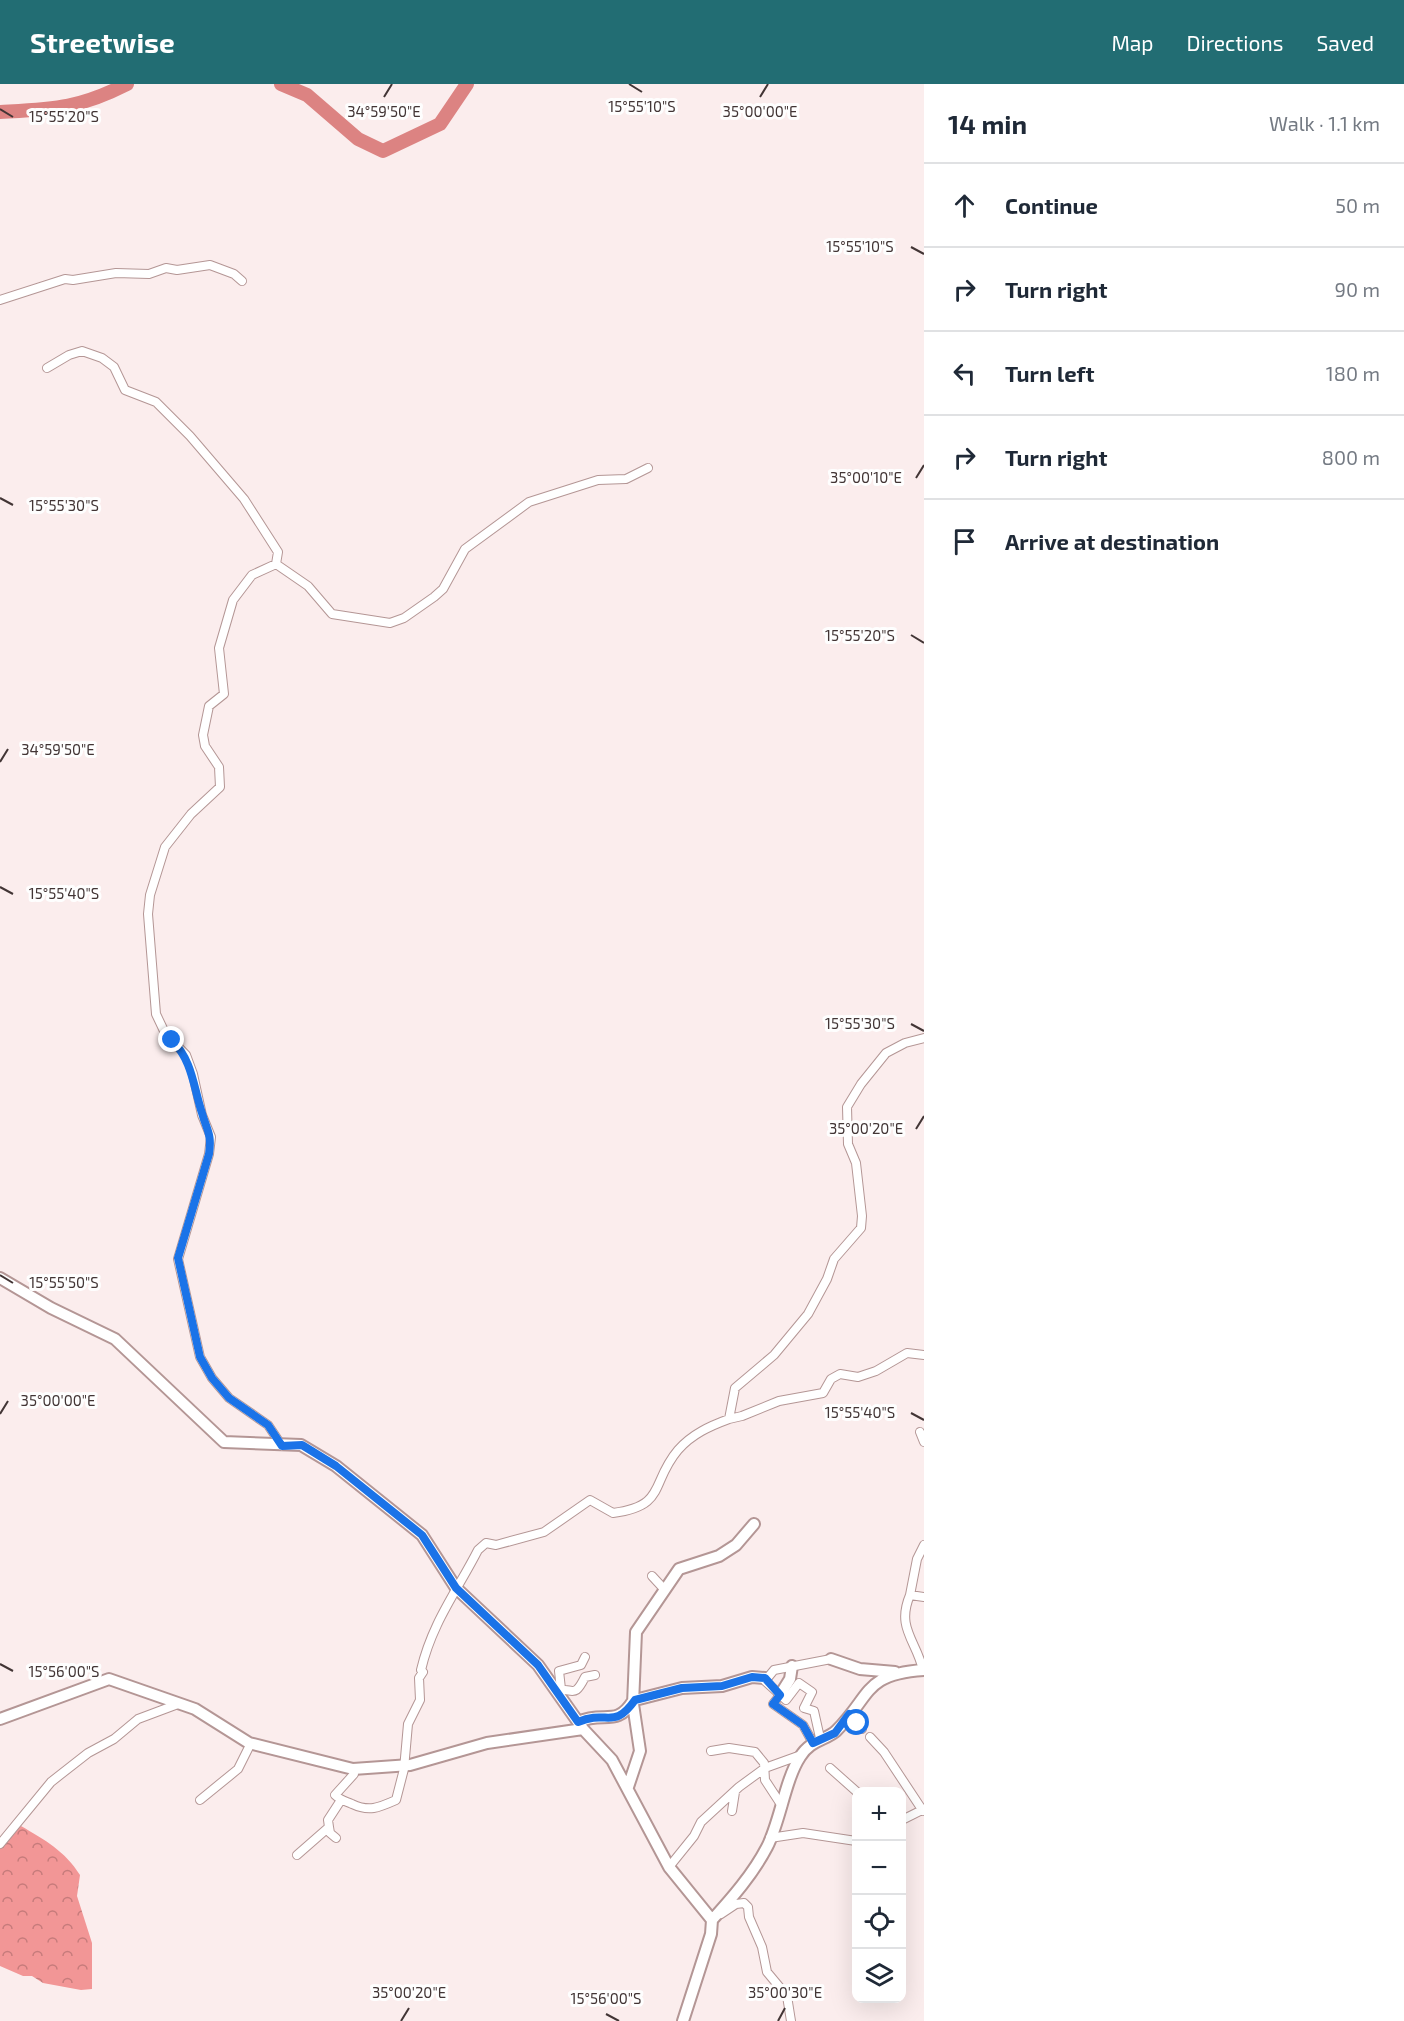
<!DOCTYPE html>
<html lang="en">
<head>
<meta charset="utf-8">
<style>
  body { margin:0; font-family:"Exo 2",sans-serif; background:#f2f2f3; color:#1f2937 }
  .controls { position:absolute; right:18px; bottom:18px; display:grid; overflow:hidden; border-radius:12px; box-shadow:0 6px 24px #0002 }
  .controls button { width:54px; height:54px; display:grid; place-items:center; padding:0; border:0; border-bottom:2px solid #e0e1e3; background:#fff; color:#1f2937; font:30px sans-serif }
  .stop { position:absolute; width:18px; height:18px; margin:-14px; border:4px solid #1a73e8; border-radius:50%; background:#fff }
  .stop.end { background:#1a73e8; border-color:#fff; box-shadow:0 2px 6px #0008 }
  .list { margin:0; padding:0; list-style:none }
  h2 { display:flex; justify-content:space-between; align-items:center; height:78px; margin:0; padding:0 24px; font-size:26px }
  h2 small { font-size:20px; font-weight:400; color:#747a83 }
  .list li { display:grid; grid-template-columns:39px 1fr auto; gap:18px; align-items:center; box-sizing:border-box; height:84px; padding:0 24px; border-top:2px solid #e0e1e3 }
  .list b { display:block; font-size:22px; white-space:nowrap }
  .list em { font-size:20px; font-style:normal; color:#747a83 }
  .icon { flex:none; width:33px; height:33px; fill:none; stroke:currentColor; stroke-width:2; stroke-linecap:round; stroke-linejoin:round }
  .map { position:relative; flex:none; width:924px; height:1937px; overflow:hidden }
  header { display:flex; align-items:center; gap:36px; box-sizing:border-box; height:84px; padding:0 30px; background:#226d73; color:#fff }
  header strong { font-size:28px }
  nav { display:flex; gap:33px; margin-inline-start:auto; font-size:21px }
  main { display:flex }
  aside { flex:1; background:#fff }
  .map>svg:first-child { display:block }
  .forest { fill:url(#forest-crowns) }
  .lines { fill:none; stroke-linecap:round; stroke-linejoin:round }
  .river { stroke:#dc8382; stroke-width:14 }
  .street-casing { stroke:#b49695; stroke-width:10 }
  .secondary-casing { stroke:#b49695; stroke-width:14 }
  .street { stroke:#fff; stroke-width:8 }
  .secondary { stroke:#fff; stroke-width:10 }
  .route { stroke:#1a73e8; stroke-width:8 }
  .ticks { fill:none; stroke:#423535; stroke-width:2 }
  .ticks-label { font-size:15px; text-anchor:middle; fill:#423535; stroke:#fefefe; stroke-width:6; stroke-linejoin:round; paint-order:stroke }
</style>
</head>
<body>
<header>
<strong>Streetwise</strong>
<nav><a>Map</a><a>Directions</a><a>Saved</a></nav>
</header>
<main>
<div class="map">
<svg width="924" height="1937" viewBox="0 0 924 1937">
  <defs>
    <pattern id="forest-crowns" width="20" height="18" patternUnits="userSpaceOnUse" patternTransform="scale(1.5)"><rect width="20" height="18" fill="#f29696"/><path d="M2 6a3 3 0 1 1 6 0M12 15a3 3 0 1 1 6 0" fill="none" stroke="#c67b7b"/></pattern>
  </defs>
  <rect width="100%" height="100%" fill="#fbeded"/>
  <!-- forest -->
  <path class="forest" d="M 21,1742 C 45,1756 65,1767 80,1791 L 77,1812 L 92,1859 L 92,1905 L 81,1906 L 43,1899 L 32,1892 L 23,1892 L 0,1882 L 0,1765 Z"/>
  <g class="lines">
    <!-- river -->
    <path class="river" d="M 281,0 L 307,11 L 358,55 L 383,67 L 440,40 L 467,0
      M 0,28 C 53,25 78,25 127,0"/>
    <defs>
      <path id="street" d="M 0,216 L 65,195 L 73,196 L 116,189 L 149,190 L 166,184 L 177,186 L 210,181 L 234,190 L 242,197
        M 47,284 L 69,271 L 82,267 L 102,274 L 114,283 L 125,306 L 156,318 L 190,352 L 244,415 L 278,468 L 276,480 L 308,502 L 332,530 L 390,539 L 404,534 L 434,513 L 443,505 L 465,465 L 529,418 L 598,396 L 626,395 L 648,384
        M 276,480 L 252,491 L 233,516 L 219,564 L 224,610 L 209,622 L 203,651 L 205,662 L 219,683 L 220,703 L 191,730 L 165,763 L 150,811 L 148,830 L 156,930 L 165,949 L 186,971 L 193,990 L 202,1031 L 211,1053 L 209,1070 L 178,1175 L 200,1273 L 212,1294 L 229,1314 L 268,1341 L 282,1362
        M 729,1335 L 742,1332 L 779,1317 L 823,1309 L 831,1295 L 840,1290 L 858,1293 L 876,1287 L 907,1269 L 924,1271
        M 920,1348 L 924,1358
        M 652,1492 L 664,1505
        M 910,1511 L 917,1475 L 924,1461
        M 923,1586 C 916,1556 896,1544 910,1511 L 924,1513
        M 561,1605 L 559,1587 L 581,1581 L 585,1573
        M 557,1606 C 574,1604 574,1615 585,1593 L 595,1591
        M 780,1611 L 773,1620 L 803,1641 L 813,1659
        M 849,1630 L 862,1645
        M 870,1653 L 884,1668 L 923,1727
        M 820,1654 L 814,1627 L 804,1624 L 812,1608 L 799,1599 L 786,1616 L 765,1597 L 774,1586 L 831,1575
        M 711,1667 L 729,1664 L 755,1668 L 764,1679 L 765,1696 L 782,1722
        M 830,1684 L 857,1708
        M 353,1685 L 354,1690 L 335,1711 C 340,1716 345,1717 352,1720 C 369,1728 378,1724 396,1716 L 404,1685 L 408,1640 L 420,1616 L 419,1594 L 423,1588 L 421,1586 C 432,1539 457,1507 478,1466 L 486,1459 L 496,1461 L 544,1448 L 590,1416 L 613,1429 C 667,1422 650,1399 678,1366 C 692,1350 710,1342 729,1335 L 735,1304 L 774,1271 L 808,1230 L 827,1195 L 834,1175 L 861,1144 L 862,1132 L 856,1079 L 848,1060 L 847,1023 L 861,1000 L 886,969 L 905,959 L 924,954
        M 200,1716 L 238,1685 L 251,1659
        M 732,1727 L 735,1708
        M 902,1736 L 924,1725
        M 329,1743 L 330,1749 L 336,1754
        M 770,1754 L 803,1749 L 856,1757
        M 0,1760 L 51,1698 L 88,1669 L 114,1655 L 138,1635 L 178,1620
        M 297,1771 L 329,1743 L 328,1736 L 341,1716
        M 669,1783 L 694,1752 L 701,1738 L 739,1703 L 765,1684 L 801,1671
        M 721,1830 L 736,1820 L 744,1819 L 748,1823 L 749,1833 L 762,1863 L 767,1888 L 787,1912 L 791,1937"/>
      <path id="secondary" d="M 0,1194 L 51,1224 L 115,1255 L 224,1358 L 301,1361 L 336,1382 L 422,1451 L 456,1504 L 538,1581 L 583,1645 L 612,1676 L 669,1783 L 712,1836 L 711,1850 L 683,1937
        M 831,1575 L 860,1585 L 895,1588
        M 780,1611 L 790,1595 L 792,1582
        M 635,1616 L 682,1604 L 722,1602 L 752,1593 L 765,1594
        M 0,1635 L 109,1595 L 195,1625 L 249,1659 L 353,1685 L 410,1681 L 487,1659 L 583,1645
        M 578,1638 C 604,1626 616,1644 633,1617
        M 628,1703 L 640,1667 L 633,1620 L 636,1548 L 679,1485 L 719,1472 L 736,1461 L 754,1440
        M 712,1836 C 732,1814 753,1790 767,1763 C 780,1738 785,1696 800,1673 C 810,1656 826,1656 836,1647 C 872,1611 863,1590 924,1586"/>
    </defs>
    <!-- street casing -->
    <use href="#street" class="street-casing"/>
    <!-- secondary casing -->
    <use href="#secondary" class="secondary-casing"/>
    <!-- street -->
    <use href="#street" class="street"/>
    <!-- secondary -->
    <use href="#secondary" class="secondary"/>
  </g>
  <g class="lines">
    <!-- route -->
    <path class="route" d="M 172,956 C 193,978 193,1002 202,1029 C 207,1047 212,1050 209,1070 L 178,1174 L 200,1273 L 212,1294 L 229,1314 L 268,1341 L 282,1362 L 302,1361 L 336,1382 L 422,1451 L 456,1504 L 538,1581 L 578,1638 C 608,1625 613,1647 635,1616 L 682,1604 L 722,1602 L 752,1593 L 765,1594 L 780,1611 L 773,1620 L 803,1641 L 813,1659 L 835,1649 L 849,1630 L 857,1639"/>
  </g>
  <!-- ticks -->
  <path class="ticks" d="M 629,0 L 642,8M 384,13 L 392,0M 760,13 L 768,0M 0,25 L 13,33M 911,163 L 924,170M 916,394 L 924,381M 0,414 L 13,421M 911,551 L 924,559M 0,678 L 8,665M 0,803 L 13,810M 911,940 L 924,947M 916,1045 L 924,1032M 0,1191 L 13,1199M 911,1329 L 924,1336M 0,1330 L 8,1317M 0,1580 L 13,1587M 606,1930 L 619,1937M 401,1937 L 409,1924M 778,1937 L 785,1924"/>
  <g class="ticks-label">
    <text x="642" y="28">15°55'10"S</text>
    <text x="384" y="33">34°59'50"E</text>
    <text x="760" y="33">35°00'00"E</text>
    <text x="64" y="38">15°55'20"S</text>
    <text x="860" y="168">15°55'10"S</text>
    <text x="866" y="399">35°00'10"E</text>
    <text x="64" y="427">15°55'30"S</text>
    <text x="860" y="557">15°55'20"S</text>
    <text x="58" y="671">34°59'50"E</text>
    <text x="64" y="815">15°55'40"S</text>
    <text x="860" y="945">15°55'30"S</text>
    <text x="866" y="1050">35°00'20"E</text>
    <text x="64" y="1204">15°55'50"S</text>
    <text x="58" y="1322">35°00'00"E</text>
    <text x="860" y="1334">15°55'40"S</text>
    <text x="64" y="1593">15°56'00"S</text>
    <text x="409" y="1914">35°00'20"E</text>
    <text x="785" y="1914">35°00'30"E</text>
    <text x="606" y="1920">15°56'00"S</text>
  </g>
</svg>
<div class="controls">
<button>+</button>
<button>−</button>
<button><svg class="icon" aria-label="locate" viewBox="0 0 24 24"><circle cx="12" cy="12" r="6"/><path d="M12 2v4M12 18v4M2 12h4M18 12h4"/></svg></button>
<button><svg class="icon" aria-label="layers" viewBox="0 0 24 24"><path d="M12 4l9 5-9 5-9-5zM3 14l9 5 9-5"/></svg></button>
</div>
<div class="stop" style="left:857px;top:1639px"></div>
<div class="stop end" style="left:172px;top:956px"></div>
</div>
<aside>
<h2>14 min<small>Walk · 1.1 km</small></h2>
<ul class="list">
<li><svg class="icon" aria-label="ahead" viewBox="0 0 24 24"><path d="M12 20V5M6 11l6-6 6 6"/></svg><div><b>Continue</b></div><em>50 m</em></li>
<li><svg class="icon" aria-label="right" viewBox="0 0 24 24"><path d="M7 20v-9h11M14 6l5 5-5 5"/></svg><div><b>Turn right</b></div><em>90 m</em></li>
<li><svg class="icon" aria-label="left" viewBox="0 0 24 24"><path d="M17 20v-9H6M10 6l-5 5 5 5"/></svg><div><b>Turn left</b></div><em>180 m</em></li>
<li><svg class="icon" aria-label="right" viewBox="0 0 24 24"><path d="M7 20v-9h11M14 6l5 5-5 5"/></svg><div><b>Turn right</b></div><em>800 m</em></li>
<li><svg class="icon" aria-label="arrive" viewBox="0 0 24 24"><path d="M6 21V4h12l-3 4 3 4H6"/></svg><div><b>Arrive at destination</b></div></li>
</ul>
</aside>
</main>
</body>
</html>
